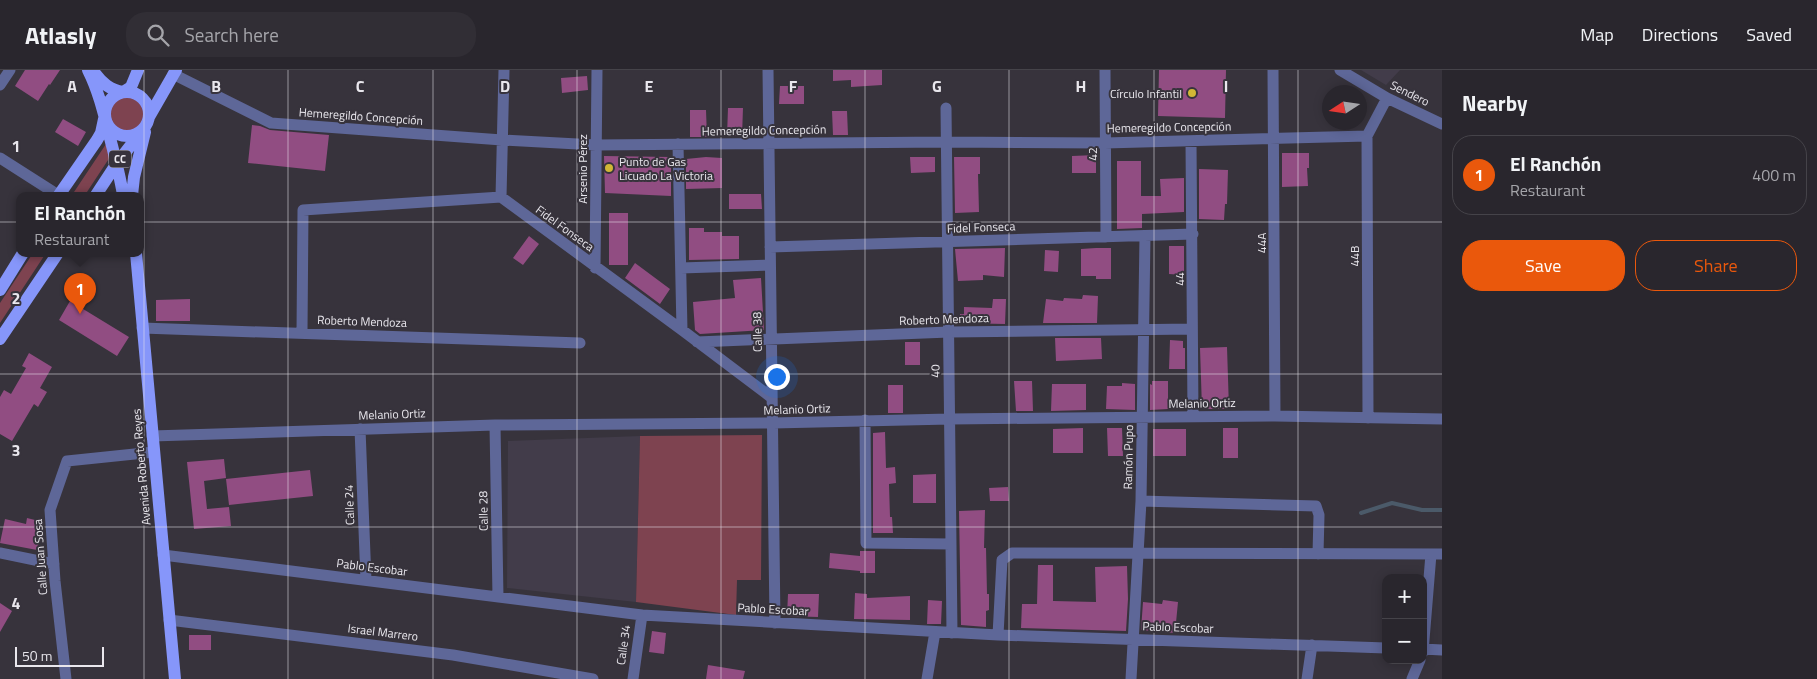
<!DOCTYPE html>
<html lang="en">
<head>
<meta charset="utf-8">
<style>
  body { margin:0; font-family:"Titillium Web",sans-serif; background:#312e35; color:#f1f3f6 }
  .controls { position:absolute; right:15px; bottom:15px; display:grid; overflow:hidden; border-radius:10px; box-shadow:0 2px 12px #0003 }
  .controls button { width:45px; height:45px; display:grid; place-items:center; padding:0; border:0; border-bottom:1px solid #454349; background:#29262d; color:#f1f3f6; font:25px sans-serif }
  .compass { position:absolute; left:1322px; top:15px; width:45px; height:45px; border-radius:50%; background:#29262d; box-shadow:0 2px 12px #0003; rotate:258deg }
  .scale { position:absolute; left:15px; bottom:12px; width:89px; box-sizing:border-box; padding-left:5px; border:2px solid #e9e7ed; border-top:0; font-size:14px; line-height:18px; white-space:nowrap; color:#e9e7ed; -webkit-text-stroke:4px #37333c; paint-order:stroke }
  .you { position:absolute; left:776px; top:306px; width:18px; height:18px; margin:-12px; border:4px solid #fff; border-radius:50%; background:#1a73e8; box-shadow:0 0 0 8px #1a73e833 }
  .badge { display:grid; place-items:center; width:32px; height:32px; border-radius:50%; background:#ea580c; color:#fff; font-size:16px; font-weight:700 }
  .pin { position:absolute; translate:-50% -41px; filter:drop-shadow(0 1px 2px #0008) }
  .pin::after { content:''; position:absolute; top:26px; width:18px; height:15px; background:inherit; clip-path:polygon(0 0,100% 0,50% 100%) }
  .popup { position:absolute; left:16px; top:122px; width:128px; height:65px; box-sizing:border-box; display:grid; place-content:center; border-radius:10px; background:#29262d; filter:drop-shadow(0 1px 4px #0005); font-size:16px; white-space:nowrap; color:#a5a5aa }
  .popup b { font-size:19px; color:#f1f3f6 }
  .popup::after { content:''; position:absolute; left:50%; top:100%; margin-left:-10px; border:10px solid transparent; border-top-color:#29262d }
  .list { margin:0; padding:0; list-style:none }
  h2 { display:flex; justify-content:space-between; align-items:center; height:65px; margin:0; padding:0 20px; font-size:21px }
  h2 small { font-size:16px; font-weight:400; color:#a5a5aa }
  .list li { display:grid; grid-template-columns:32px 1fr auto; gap:15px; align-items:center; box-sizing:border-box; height:80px; margin:0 10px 10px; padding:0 10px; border:1px solid #454349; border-radius:20px }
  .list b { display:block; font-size:19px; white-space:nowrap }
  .list p { margin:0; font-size:16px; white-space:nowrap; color:#a5a5aa }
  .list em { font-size:16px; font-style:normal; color:#a5a5aa }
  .actions { display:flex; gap:10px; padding:15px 20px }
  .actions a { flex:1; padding:11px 0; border:1px solid #ea580c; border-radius:20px; text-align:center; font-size:18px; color:#ea580c }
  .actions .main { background:#ea580c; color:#fff }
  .icon { flex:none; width:28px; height:28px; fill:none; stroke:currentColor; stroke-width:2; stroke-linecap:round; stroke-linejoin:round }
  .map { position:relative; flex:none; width:1442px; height:609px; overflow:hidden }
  header { display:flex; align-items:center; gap:30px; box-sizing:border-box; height:70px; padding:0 25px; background:#29262d; border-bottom:1px solid #454349 }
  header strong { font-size:24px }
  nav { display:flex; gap:28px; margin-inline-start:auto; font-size:18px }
  .search { width:350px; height:45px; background:#312e35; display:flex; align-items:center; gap:12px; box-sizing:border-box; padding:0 18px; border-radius:20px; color:#a5a5aa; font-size:19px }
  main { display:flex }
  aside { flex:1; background:#29262d }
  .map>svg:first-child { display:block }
  .built { fill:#423c4a }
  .green { fill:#7e4350 }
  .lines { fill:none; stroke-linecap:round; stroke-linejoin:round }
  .stream { stroke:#4b5a69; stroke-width:4 }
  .building { fill:#914d82 }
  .minor { stroke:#5e6798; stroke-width:11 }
  .major { stroke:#8696fa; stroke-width:12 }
  .grid { fill:none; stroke:#e9e7ed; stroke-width:1; stroke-opacity:0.55 }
  .poi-dot { fill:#d1b736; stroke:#37333c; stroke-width:2 }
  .labels { text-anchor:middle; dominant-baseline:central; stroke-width:4; stroke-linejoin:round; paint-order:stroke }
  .shield { fill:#37333c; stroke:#b4b1b8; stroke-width:1 }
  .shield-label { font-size:11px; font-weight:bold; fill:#e9e7ed }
  .poi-label { font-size:12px; fill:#e9e7ed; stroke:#37333c; text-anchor:end }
  .street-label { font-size:12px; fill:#e9e7ed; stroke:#37333c }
  .grid-label { font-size:16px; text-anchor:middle; font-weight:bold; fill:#e9e7ed; stroke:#37333c; stroke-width:4; stroke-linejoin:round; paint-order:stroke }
</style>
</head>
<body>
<header>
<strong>Atlasly</strong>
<div class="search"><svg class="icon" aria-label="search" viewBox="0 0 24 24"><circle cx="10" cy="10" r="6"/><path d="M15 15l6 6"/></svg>Search here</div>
<nav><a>Map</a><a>Directions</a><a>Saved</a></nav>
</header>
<main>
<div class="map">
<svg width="1442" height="609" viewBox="0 0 1442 609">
  <rect width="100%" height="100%" fill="#37333c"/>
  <!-- built -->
  <path class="built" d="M 1361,0 L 1400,0 L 1386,15 Z
    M 640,366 L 636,532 L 507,518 L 508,371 Z"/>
  <!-- green -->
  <path class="green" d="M109 45a19 19 0 1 1 38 0a19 19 0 1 1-38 0Z
    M 106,74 L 110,87 L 85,125 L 72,125 Z
    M 33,183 L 46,183 L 0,253 L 0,233 Z
    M 762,365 L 761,510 L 737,510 L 736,545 L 636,532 L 640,366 Z"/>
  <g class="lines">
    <!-- stream -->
    <path class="stream" d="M 1361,443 L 1392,433 L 1422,440 L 1442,440"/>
  </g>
  <!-- building -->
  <path class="building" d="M 25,0 L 60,0 L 50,15 L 49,14 L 38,31 L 15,16 Z
    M 833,0 L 882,0 L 882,15 L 851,17 L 851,10 L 833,11 Z
    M 1159,0 L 1226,0 L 1225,48 L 1158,46 Z
    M 587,6 L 588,20 L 562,23 L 561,8 Z
    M 780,16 L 804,16 L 804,34 L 779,34 Z
    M 728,38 L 743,38 L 742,66 L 727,66 Z
    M 690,40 L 706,40 L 707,67 L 690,67 Z
    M 832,41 L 847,41 L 848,65 L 833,65 Z
    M 63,49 L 86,62 L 78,76 L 55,62 Z
    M 252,55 L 260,56 L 270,60 L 329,65 L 325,101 L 248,93 Z
    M 1282,83 L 1309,83 L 1309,98 L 1307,98 L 1308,116 L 1282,117 Z
    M 1096,85 L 1096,103 L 1072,103 L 1072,86 Z
    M 604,86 L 671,87 L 671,126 L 605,123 Z
    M 706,87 L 722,88 L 722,118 L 686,119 L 686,89 Z
    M 910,87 L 935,87 L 935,102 L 911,103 Z
    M 954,87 L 980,87 L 980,104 L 978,104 L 979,142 L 955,143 Z
    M 1117,91 L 1141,91 L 1141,126 L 1161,126 L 1160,109 L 1184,108 L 1184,142 L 1142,144 L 1142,158 L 1117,159 Z
    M 1199,99 L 1228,100 L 1227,134 L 1225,134 L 1224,150 L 1199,149 Z
    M 729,124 L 761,124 L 762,139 L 729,139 Z
    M 609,143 L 628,143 L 628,195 L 609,195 Z
    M 689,158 L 704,158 L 704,162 L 722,162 L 722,166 L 739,166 L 739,189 L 689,190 Z
    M 529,166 L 539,174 L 523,195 L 513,188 Z
    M 1169,176 L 1184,176 L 1184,205 L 1169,204 Z
    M 1005,178 L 1004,207 L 983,205 L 983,210 L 958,211 L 955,179 Z
    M 1096,178 L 1111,178 L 1111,209 L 1096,209 L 1096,206 L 1081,206 L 1081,179 Z
    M 1045,180 L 1059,181 L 1058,202 L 1044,201 Z
    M 635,193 L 670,219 L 660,234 L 625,208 Z
    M 761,208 L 764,260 L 700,264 L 695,260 L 693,232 L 735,228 L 733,210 Z
    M 1083,225 L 1098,226 L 1097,253 L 1043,253 L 1046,229 L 1063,231 L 1064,228 L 1082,229 Z
    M 190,229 L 190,251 L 156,251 L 156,230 Z
    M 993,229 L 1006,229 L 1005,254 L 960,253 L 960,244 L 964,244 L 964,237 L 992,238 Z
    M 70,231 L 129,267 L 117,286 L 59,250 Z
    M 1055,268 L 1101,268 L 1102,289 L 1056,291 Z
    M 1170,270 L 1183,271 L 1183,278 L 1185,278 L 1185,299 L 1169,299 Z
    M 905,272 L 920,272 L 920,295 L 905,295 Z
    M 1227,277 L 1229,339 L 1202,339 L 1200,278 Z
    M 29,283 L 52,297 L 40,318 L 47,322 L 38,337 L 34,334 L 12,371 L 0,364 L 0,327 L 4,320 L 11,324 L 26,298 L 22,296 Z
    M 1014,311 L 1032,311 L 1033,341 L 1016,341 Z
    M 1152,311 L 1168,311 L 1168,339 L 1150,340 L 1150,314 L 1152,315 Z
    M 1122,313 L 1135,314 L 1135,340 L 1106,339 L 1107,316 L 1122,316 Z
    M 1052,314 L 1086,314 L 1086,340 L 1051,341 Z
    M 888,315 L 903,315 L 903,343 L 888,343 Z
    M 1083,358 L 1083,383 L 1053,383 L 1053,359 Z
    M 1107,358 L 1122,358 L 1123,386 L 1108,386 Z
    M 1223,358 L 1238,358 L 1238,388 L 1223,388 Z
    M 1153,359 L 1186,359 L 1186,386 L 1153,386 Z
    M 885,362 L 886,398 L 895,397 L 896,413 L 889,414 L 890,447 L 892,447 L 893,463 L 873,463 L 873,363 Z
    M 224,389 L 226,408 L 204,411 L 207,439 L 229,437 L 231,456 L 194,459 L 187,392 Z
    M 310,400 L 313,426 L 229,435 L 226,409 Z
    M 936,404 L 936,433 L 913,433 L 913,405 Z
    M 1008,417 L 1009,431 L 990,431 L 989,418 Z
    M 985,440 L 984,478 L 986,478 L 987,524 L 989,524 L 989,540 L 986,541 L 986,557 L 961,555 L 959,441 Z
    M 27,448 L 43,452 L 37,480 L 0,473 L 5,449 L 26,454 Z
    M 860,481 L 875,481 L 875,503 L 860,503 L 860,501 L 829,498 L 830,483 L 860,486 Z
    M 1038,495 L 1053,495 L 1053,531 L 1096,532 L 1095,497 L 1127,496 L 1128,529 L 1126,561 L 1021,558 L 1022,534 L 1037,534 Z
    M 855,523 L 867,524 L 867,528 L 910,526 L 910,550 L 854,549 Z
    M 788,524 L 819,524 L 818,547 L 787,546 Z
    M 928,530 L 942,531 L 941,554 L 927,554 Z
    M 1163,530 L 1178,532 L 1175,563 L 1141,560 L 1143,532 L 1162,534 Z
    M 0,533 L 12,541 L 0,562 Z
    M 652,561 L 666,563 L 664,584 L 649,582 Z
    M 189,565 L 211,565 L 211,580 L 189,580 Z
    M 708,595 L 745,601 L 743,609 L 706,609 Z"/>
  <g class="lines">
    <!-- minor -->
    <path class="minor" d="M 768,0 L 775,553
      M 1105,0 L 1106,167
      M 1273,0 L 1275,346
      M 1340,0 L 1387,28 L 1442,54
      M 173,4 L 271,53 L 502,70 L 596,75 L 946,72 L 1105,73 L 1367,66
      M 0,15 L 10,0
      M 946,38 L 952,563
      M 1191,71 L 1193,346
      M 678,74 L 682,260
      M 0,88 L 58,125
      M 501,127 L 504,0
      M 770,177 L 1193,164
      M 595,198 L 597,0
      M 681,198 L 770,195
      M 142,258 L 580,273
      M 302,263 L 303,140 L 501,127 L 682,260 L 772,328
      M 697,272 L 949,262 L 1192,259
      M 1368,348 L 1367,66 L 1387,28
      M 865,350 L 866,473 L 951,474
      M 495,355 L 498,527
      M 360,359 L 366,510
      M 152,366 L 495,355 L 773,353 L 950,349 L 1275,346 L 1442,349
      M 1141,431 L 1316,436 L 1319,445 L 1318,484
      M 0,483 L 54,494
      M 163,485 L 642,545 L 998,565 L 1386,578
      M 169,550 L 453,585 L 593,609
      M 998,565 L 1002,490 L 1012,483 L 1442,484
      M 1423,579 L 1442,580
      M 1423,582 L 1431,484
      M 66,609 L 55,511 L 50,440 L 67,391 L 154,382
      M 633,609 L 642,545
      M 927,609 L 935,562
      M 1131,609 L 1141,431 L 1145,166
      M 1307,609 L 1312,575
      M 1412,609 L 1420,590"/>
    <!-- major -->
    <path class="major" d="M 88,0 C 99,22 104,44 110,68 C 115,87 120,106 123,125
      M 94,2 C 102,13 110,20 123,22 L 131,17 L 138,0
      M105 44a22 22 0 1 1 44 0a22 22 0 1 1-44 0Z
      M 149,47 L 176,0
      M 59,125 L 97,70 L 101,63 L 104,49
      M 96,125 L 117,93 L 142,61
      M 132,125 L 134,107 L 145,62
      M 136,183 L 175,609
      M 0,220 L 23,183
      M 0,269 L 58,183"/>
  </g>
  <!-- grid -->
  <path class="grid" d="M 144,0 L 144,609M 288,0 L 288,609M 433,0 L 433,609M 577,0 L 577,609M 721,0 L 721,609M 865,0 L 865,609M 1009,0 L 1009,609M 1154,0 L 1154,609M 1298,0 L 1298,609M 0,152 L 1442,152M 0,304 L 1442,304M 0,457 L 1442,457"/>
  <!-- markers -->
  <g class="poi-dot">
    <circle cx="1192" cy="23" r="5"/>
    <circle cx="609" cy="98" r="5"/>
  </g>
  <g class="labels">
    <!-- shield labels -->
    <rect class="shield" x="109" y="80.5" width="22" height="17" rx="4"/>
    <g class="shield-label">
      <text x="120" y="89">CC</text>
    </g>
    <!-- poi labels -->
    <g class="poi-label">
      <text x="1182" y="23">Círculo Infantil</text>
      <text x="619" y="91" text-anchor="start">Punto de Gas<tspan x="619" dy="14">Licuado La Victoria</tspan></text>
    </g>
    <!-- street labels -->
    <g class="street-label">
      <text transform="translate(1410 23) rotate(26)">Sendero</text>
      <text transform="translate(361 46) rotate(4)">Hemeregildo Concepción</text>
      <text transform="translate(1169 57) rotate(-1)">Hemeregildo Concepción</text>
      <text transform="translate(764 60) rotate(-1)">Hemeregildo Concepción</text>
      <text transform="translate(1092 84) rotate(-90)">42</text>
      <text transform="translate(582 99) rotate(-90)">Arsenio Pérez</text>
      <text transform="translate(981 157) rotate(-2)">Fidel Fonseca</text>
      <text transform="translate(565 158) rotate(36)">Fidel Fonseca</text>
      <text transform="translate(1261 173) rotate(-90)">44A</text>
      <text transform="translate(1354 186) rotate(-90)">44B</text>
      <text transform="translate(1179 209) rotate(-90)">44</text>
      <text transform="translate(944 249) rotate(-2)">Roberto Mendoza</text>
      <text transform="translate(362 251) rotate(2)">Roberto Mendoza</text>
      <text transform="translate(757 262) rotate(-91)">Calle 38</text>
      <text transform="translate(935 301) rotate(-91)">40</text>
      <text transform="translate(1202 333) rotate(-1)">Melanio Ortiz</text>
      <text transform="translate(797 339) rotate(-2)">Melanio Ortiz</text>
      <text transform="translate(392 344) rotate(-2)">Melanio Ortiz</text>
      <text transform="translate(1128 387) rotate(-89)">Ramón Pupo</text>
      <text transform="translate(141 397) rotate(-95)">Avenida Roberto Reyes</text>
      <text transform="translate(349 435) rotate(-92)">Calle 24</text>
      <text transform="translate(483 441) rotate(-91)">Calle 28</text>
      <text transform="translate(40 487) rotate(-94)">Calle Juan Sosa</text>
      <text transform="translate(372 497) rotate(7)">Pablo Escobar</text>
      <text transform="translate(773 539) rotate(3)">Pablo Escobar</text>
      <text transform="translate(1178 557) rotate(2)">Pablo Escobar</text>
      <text transform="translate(383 562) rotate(7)">Israel Marrero</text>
      <text transform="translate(623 575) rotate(-82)">Calle 34</text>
    </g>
  </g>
  <g class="grid-label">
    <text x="72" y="22">A</text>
    <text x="216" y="22">B</text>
    <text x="360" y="22">C</text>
    <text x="505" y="22">D</text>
    <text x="649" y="22">E</text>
    <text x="793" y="22">F</text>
    <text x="937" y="22">G</text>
    <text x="1081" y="22">H</text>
    <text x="1226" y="22">I</text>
    <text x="16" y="82">1</text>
    <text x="16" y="234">2</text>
    <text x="16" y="386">3</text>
    <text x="16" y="539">4</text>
  </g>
</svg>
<div class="controls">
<button>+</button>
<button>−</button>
</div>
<svg class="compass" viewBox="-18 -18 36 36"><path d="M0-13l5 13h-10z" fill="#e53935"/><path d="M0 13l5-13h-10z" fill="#a5a5aa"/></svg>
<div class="scale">50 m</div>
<div class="you"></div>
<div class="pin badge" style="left:80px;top:244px">1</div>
<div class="popup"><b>El Ranchón</b>Restaurant</div>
</div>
<aside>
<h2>Nearby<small></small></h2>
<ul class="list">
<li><span class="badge">1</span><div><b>El Ranchón</b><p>Restaurant</p></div><em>400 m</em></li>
</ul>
<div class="actions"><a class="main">Save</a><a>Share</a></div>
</aside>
</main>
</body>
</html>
